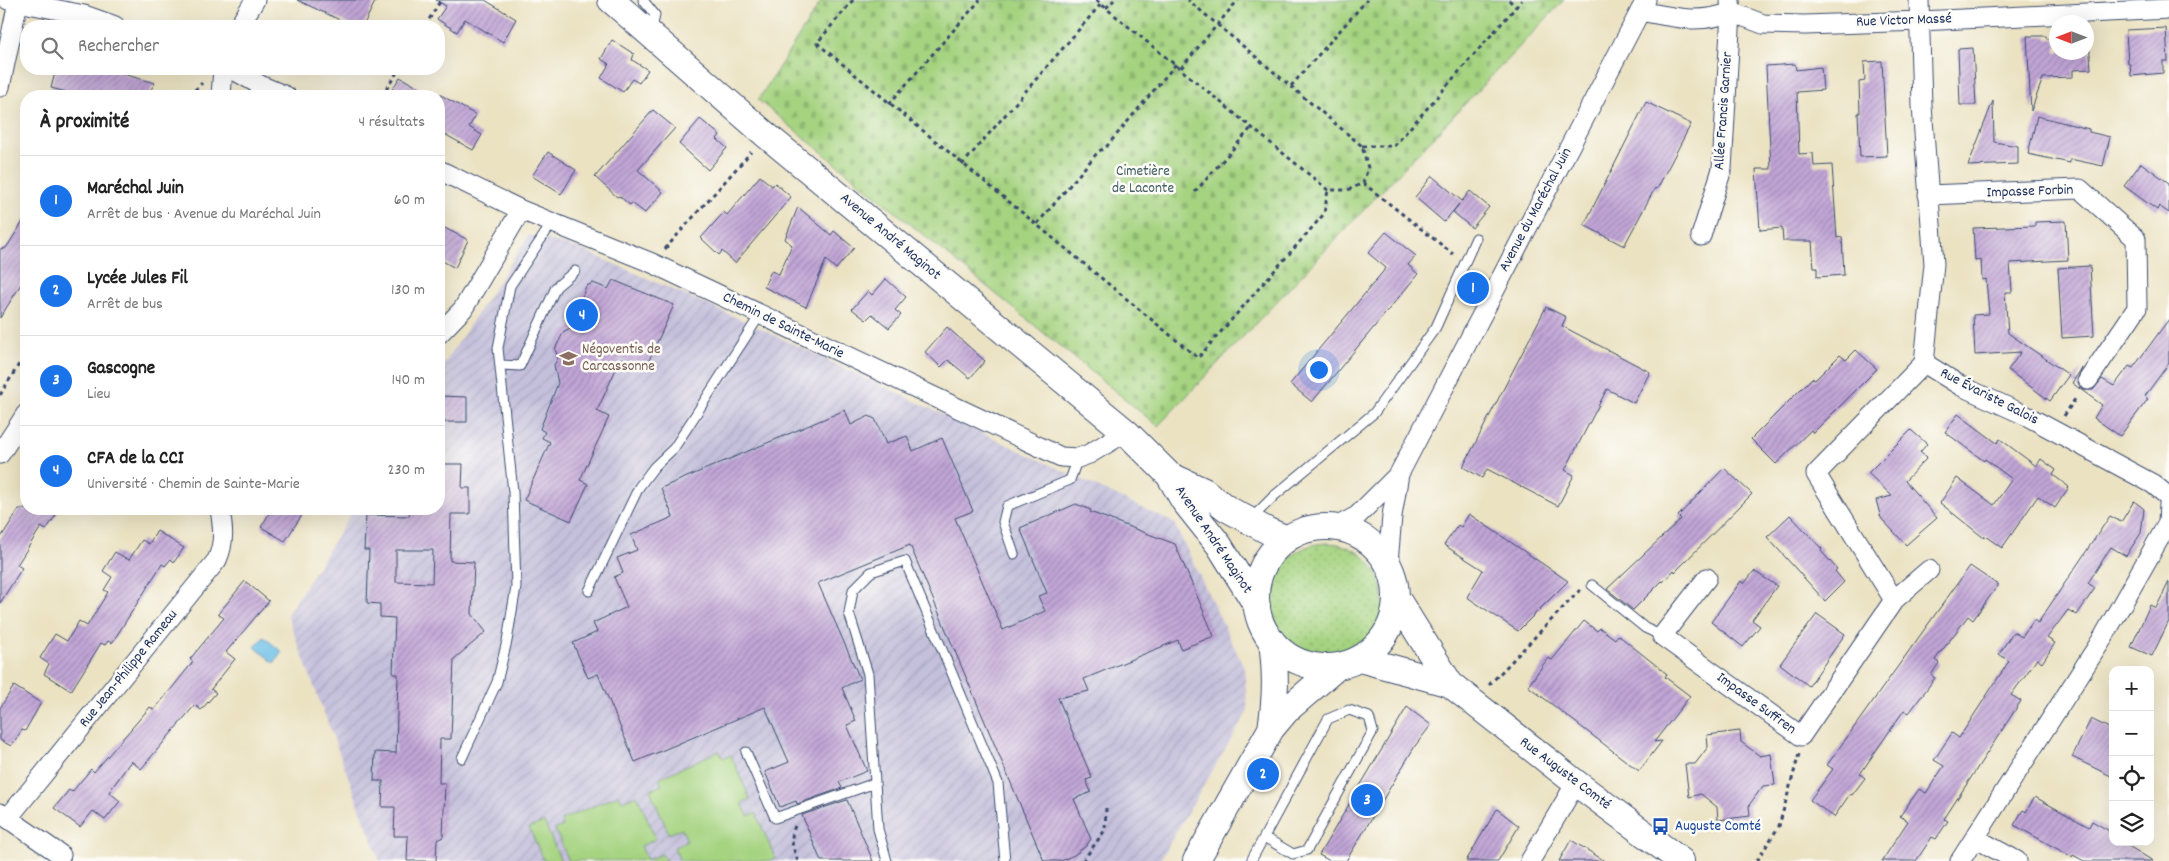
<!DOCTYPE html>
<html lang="fr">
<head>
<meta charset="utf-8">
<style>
  body { margin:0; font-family:Dekko,sans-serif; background:#f2f2f2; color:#222 }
  .controls { position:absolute; right:15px; bottom:15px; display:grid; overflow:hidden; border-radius:10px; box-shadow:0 5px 20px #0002 }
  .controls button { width:45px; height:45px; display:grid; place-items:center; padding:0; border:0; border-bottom:1px solid #e0e0e0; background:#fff; color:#222; font:25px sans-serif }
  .compass { position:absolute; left:2049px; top:15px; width:45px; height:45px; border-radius:50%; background:#fff; box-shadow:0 5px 20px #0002; rotate:270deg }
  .you { position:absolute; left:1318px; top:369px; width:18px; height:18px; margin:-12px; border:4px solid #fff; border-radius:50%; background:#1a73e8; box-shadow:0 0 0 8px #1a73e833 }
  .badge { display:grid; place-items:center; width:32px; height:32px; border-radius:50%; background:#1a73e8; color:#fff; font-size:16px; font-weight:700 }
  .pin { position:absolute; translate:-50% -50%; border:2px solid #fff; box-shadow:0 1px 5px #0006 }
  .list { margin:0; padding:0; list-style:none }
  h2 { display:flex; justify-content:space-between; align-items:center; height:65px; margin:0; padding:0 20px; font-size:21px }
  h2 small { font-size:16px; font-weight:400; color:#767676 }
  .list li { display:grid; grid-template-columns:32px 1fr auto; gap:15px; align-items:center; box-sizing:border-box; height:90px; padding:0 20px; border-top:1px solid #e0e0e0 }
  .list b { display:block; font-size:19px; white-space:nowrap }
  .list p { margin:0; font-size:16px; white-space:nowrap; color:#767676 }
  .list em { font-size:16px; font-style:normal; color:#767676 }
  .icon { flex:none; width:28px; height:28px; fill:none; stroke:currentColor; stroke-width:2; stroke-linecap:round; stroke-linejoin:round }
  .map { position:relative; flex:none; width:2169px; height:861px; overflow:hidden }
  .search { position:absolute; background:#fff; box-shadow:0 5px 20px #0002; left:20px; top:20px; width:425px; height:55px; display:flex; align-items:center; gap:12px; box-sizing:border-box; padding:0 18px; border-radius:20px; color:#767676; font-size:19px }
  .panel { position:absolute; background:#fff; box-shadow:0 5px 20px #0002; left:20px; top:90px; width:425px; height:425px; border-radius:20px }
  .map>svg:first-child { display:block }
  .industrial { fill:url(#industrial-furrows) }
  .grass { fill:url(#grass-dots); stroke:#60816f }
  .cemetery { fill:url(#cemetery-stones); stroke:#60816f }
  .garden { fill:#a5d380; stroke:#60816f }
  .water { fill:#69bee6; stroke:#4276a2 }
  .building { fill:url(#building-hatch); fill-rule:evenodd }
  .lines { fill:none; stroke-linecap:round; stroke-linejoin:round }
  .lane-casing { stroke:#3a4a6d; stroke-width:11 }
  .street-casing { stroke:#3a4a6d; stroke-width:21 }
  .secondary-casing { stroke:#3a4a6d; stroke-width:28 }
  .path { stroke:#3a4a6d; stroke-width:3; stroke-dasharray:4 4; stroke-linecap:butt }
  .lane { stroke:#fff; stroke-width:9 }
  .street { stroke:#fff; stroke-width:19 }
  .secondary { stroke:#fff; stroke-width:26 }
  .labels { text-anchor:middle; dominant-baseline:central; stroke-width:5; stroke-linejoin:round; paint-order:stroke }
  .street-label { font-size:15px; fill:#1b2f5e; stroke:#fdfcf7 }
  .park-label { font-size:15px; fill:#446068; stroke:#fdfcf7 }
  .education-label { font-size:15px; fill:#785e54; stroke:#fdfcf7; text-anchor:start }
  .transit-label { font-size:15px; fill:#164399; stroke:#fdfcf7; text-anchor:start }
</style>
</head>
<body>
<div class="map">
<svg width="2169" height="861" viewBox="0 0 2169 861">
  <defs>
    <pattern id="industrial-furrows" width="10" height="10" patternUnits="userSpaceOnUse" patternTransform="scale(1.25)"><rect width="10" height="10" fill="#c4c0db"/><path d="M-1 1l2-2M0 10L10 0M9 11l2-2" fill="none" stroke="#a8a5be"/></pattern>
    <pattern id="grass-dots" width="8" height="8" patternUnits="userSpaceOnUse" patternTransform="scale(1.25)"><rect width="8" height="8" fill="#a5d380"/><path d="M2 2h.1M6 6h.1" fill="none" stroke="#8db571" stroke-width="1.8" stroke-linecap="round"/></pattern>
    <pattern id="cemetery-stones" width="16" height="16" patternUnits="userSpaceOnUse" patternTransform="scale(1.25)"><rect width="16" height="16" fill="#a5d380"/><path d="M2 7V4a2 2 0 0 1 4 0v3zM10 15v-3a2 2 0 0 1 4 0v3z" fill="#8db571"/></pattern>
    <pattern id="building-hatch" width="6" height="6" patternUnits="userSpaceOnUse" patternTransform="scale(1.25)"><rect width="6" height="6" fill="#c1a5d6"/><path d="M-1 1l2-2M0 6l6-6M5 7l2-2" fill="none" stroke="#9c87b1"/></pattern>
  </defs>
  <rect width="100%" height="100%" fill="#fdfcf7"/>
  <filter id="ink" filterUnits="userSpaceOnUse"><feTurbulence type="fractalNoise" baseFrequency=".02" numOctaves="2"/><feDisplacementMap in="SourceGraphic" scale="10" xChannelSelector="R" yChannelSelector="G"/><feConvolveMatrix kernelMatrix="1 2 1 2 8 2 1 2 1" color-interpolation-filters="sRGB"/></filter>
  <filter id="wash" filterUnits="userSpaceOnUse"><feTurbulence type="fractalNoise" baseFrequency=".0096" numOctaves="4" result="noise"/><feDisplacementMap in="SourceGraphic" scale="20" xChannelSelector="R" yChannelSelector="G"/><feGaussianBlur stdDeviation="1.12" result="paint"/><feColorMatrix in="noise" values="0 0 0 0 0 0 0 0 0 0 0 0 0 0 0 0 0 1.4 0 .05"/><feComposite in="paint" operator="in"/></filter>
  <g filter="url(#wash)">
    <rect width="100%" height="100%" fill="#ebe2c2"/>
    <!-- industrial -->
    <path class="industrial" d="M 529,235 L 578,248 L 742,320 L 1174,523 L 1244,667 L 1248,711 L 1159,861 L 380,861 L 287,615 L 354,509 L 439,509 L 439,372 Z"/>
    <!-- grass -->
    <path class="grass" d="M1271 599a56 56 0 1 1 112 0a56 56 0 1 1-112 0Z"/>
    <!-- cemetery -->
    <path class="cemetery" d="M 822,0 L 1564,0 L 1158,426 L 758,100 Z"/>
    <!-- garden -->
    <path class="garden" d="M 719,751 L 723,758 L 731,755 L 750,799 L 742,803 L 748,816 L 756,813 L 775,858 L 768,861 L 680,861 L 674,847 L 687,841 L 682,829 L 669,834 L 650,790 L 662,785 L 659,778 Z
      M 619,795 L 622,801 L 637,795 L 656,839 L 641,846 L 647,860 L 662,854 L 666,861 L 569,861 L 555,829 L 563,826 L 561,820 Z
      M 544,822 L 561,861 L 544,861 L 529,828 Z"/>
    <!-- water -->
    <path class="water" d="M 264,637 L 282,652 L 274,663 L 255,647 Z"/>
    <g id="blocks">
      <!-- building -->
      <path class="building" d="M 297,0 L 376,0 L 363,26 L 353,26 Z
        M 436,0 L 485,0 L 516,19 L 503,42 L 465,19 L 457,32 L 437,19 L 446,6 Z
        M 2166,28 L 2168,61 L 2163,61 L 2163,73 L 2131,76 L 2130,64 L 2128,64 L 2126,30 Z
        M 2027,36 L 2046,36 L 2047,39 L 2056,39 L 2056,52 L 2086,52 L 2086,40 L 2089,40 L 2091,69 L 2073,70 L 2073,77 L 2043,78 L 2031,111 Z
        M 612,40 L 634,54 L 632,60 L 648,70 L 639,83 L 632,79 L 623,92 L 601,78 L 609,64 L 601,59 Z
        M 1973,48 L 1976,105 L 1960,105 L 1958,49 Z
        M 1882,61 L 1887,156 L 1860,157 L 1858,113 L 1860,113 L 1859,82 L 1865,81 L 1864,62 Z
        M 1795,64 L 1796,70 L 1821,67 L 1823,90 L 1797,92 L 1799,154 L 1813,153 L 1814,166 L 1832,165 L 1837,238 L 1842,237 L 1844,275 L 1817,277 L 1817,268 L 1814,268 L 1812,241 L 1783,241 L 1782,228 L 1760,230 L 1756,169 L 1771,169 L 1766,66 Z
        M 56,69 L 125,69 L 123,74 L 155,83 L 147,96 L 82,96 L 51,88 Z
        M 400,77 L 433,96 L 388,96 Z
        M 439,94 L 476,115 L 469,127 L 482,135 L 473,150 L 439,131 Z
        M 1993,101 L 1994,142 L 2018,146 L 2018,164 L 1968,166 Z
        M 1646,102 L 1691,124 L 1657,189 L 1655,188 L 1624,246 L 1584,225 Z
        M 653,110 L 675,128 L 638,170 L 663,192 L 645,213 L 632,203 L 630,205 L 619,196 L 617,197 L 595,177 Z
        M 2037,116 L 2089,129 L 2089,132 L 2110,137 L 2103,166 L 2070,159 L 2070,163 L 2028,154 Z
        M 700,119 L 720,135 L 717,139 L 727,148 L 708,170 L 679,144 Z
        M 548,152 L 576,170 L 561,194 L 532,176 Z
        M 2141,163 L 2169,183 L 2169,213 L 2159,206 L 2157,210 L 2124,186 Z
        M 760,176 L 772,186 L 775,183 L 791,197 L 735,263 L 722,251 L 719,255 L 701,238 L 724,212 L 727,215 Z
        M 1432,176 L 1462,201 L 1470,191 L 1489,207 L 1472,228 L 1453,212 L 1459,204 L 1444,222 L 1415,197 Z
        M 798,207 L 831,235 L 834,231 L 854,248 L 836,269 L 826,260 L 806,307 L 764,287 L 771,271 L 779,274 L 792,245 L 785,239 Z
        M 26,217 L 26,276 L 0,318 L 0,249 L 6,248 Z
        M 2066,221 L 2068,260 L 2010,263 L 2012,292 L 2005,292 L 2008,333 L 2069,375 L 2050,401 L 2008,370 L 2021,352 L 1975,355 L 1973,315 L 1989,314 L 1986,279 L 1982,280 L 1981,259 L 1975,260 L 1973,228 L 2035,226 L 2035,222 Z
        M 439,225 L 468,240 L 455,268 L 439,259 Z
        M 1386,232 L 1416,256 L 1408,265 L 1418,274 L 1312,402 L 1290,384 L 1386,268 L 1368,253 Z
        M 2090,266 L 2094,336 L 2062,338 L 2058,268 Z
        M 886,279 L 906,297 L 895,310 L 901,315 L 889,328 L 872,314 L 866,320 L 852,309 L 868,291 L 872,295 Z
        M 613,280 L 674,305 L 645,369 L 621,358 L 597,411 L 609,417 L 580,480 L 588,484 L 571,521 L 524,500 L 550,442 L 542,438 L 545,432 L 540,429 L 558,383 L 554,365 L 558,358 L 555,349 L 564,331 L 571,328 L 586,286 L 593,283 L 608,289 Z
        M 1546,307 L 1566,317 L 1562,326 L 1650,372 L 1634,403 L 1607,389 L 1565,470 L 1574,475 L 1558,506 L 1487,469 L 1482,478 L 1463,467 Z
        M 2169,319 L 2169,363 L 2145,396 L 2148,399 L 2120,436 L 2094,418 L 2102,405 L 2072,383 L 2082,368 L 2077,380 L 2082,390 L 2093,390 L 2102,379 L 2114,386 L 2129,366 L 2133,368 Z
        M 947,327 L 985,361 L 970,378 L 948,360 L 941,367 L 925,352 Z
        M 1856,350 L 1877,369 L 1813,433 L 1811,430 L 1776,464 L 1751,439 L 1812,378 L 1815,380 L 1840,355 L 1846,360 Z
        M 439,396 L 467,397 L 467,422 L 439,422 Z
        M 845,410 L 851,425 L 869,416 L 875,419 L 886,444 L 907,436 L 913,451 L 942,438 L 973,511 L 955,518 L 1003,630 L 1045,611 L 1038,596 L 1047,593 L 1020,528 L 1076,504 L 1091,510 L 1090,512 L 1175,544 L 1214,636 L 1181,649 L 1178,640 L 1084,679 L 1089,691 L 1058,698 L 1092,778 L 1086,780 L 1091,792 L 1074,799 L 1091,839 L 1086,846 L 1074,855 L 1061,861 L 1044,861 L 910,545 L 818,583 L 860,679 L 842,688 L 856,721 L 847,725 L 867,771 L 839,782 L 842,788 L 797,804 L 796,801 L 780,807 L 765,772 L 789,762 L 765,707 L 635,762 L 598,674 L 588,678 L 573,643 L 597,632 L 593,623 L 627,607 L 614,577 L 623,573 L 617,558 L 637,550 L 631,535 L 673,517 L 661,488 Z
        M 1958,414 L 1997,443 L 2000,439 L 2036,466 L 2041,459 L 2056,470 L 2053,475 L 2069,487 L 2055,508 L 2038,496 L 2002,548 L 1985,536 L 1984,538 L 1940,503 L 1957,478 L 1994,505 L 2012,479 L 1985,459 L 1984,461 L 1945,432 Z
        M 1911,430 L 1927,444 L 1920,452 L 1927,458 L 1905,481 L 1937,518 L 1906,545 L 1881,518 L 1876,500 L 1892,496 L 1868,473 Z
        M 439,464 L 463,464 L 462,488 L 470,488 L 470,514 L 451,514 L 450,561 L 474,562 L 472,614 L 486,632 L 454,659 L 451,739 L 440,739 L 439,783 L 445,783 L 443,837 L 437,840 L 436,861 L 407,861 L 408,836 L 394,836 L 395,807 L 382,807 L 383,781 L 374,781 L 375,752 L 396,753 L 398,674 L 393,674 L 395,618 L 380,617 L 380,604 L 367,603 L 369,550 L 364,550 L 366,515 L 409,516 L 410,509 L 439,509 ZM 396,550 L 433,550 L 432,583 L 396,582 Z
        M 1724,468 L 1752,494 L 1675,572 L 1674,570 L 1663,582 L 1662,581 L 1633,610 L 1607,589 L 1681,519 L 1678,516 Z
        M 2134,501 L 2144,509 L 2141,533 L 2126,556 L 2111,547 L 2088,583 L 2095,588 L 2077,615 L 2068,610 L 2047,638 L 2055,643 L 2042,663 L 2037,659 L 2011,695 L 2021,701 L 1944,819 L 1948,821 L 1936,839 L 1932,837 L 1916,861 L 1882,861 L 1908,821 L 1900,816 L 1919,789 L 1926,793 L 1944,766 L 1934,760 L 1952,733 L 1959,738 L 2009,661 L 1999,654 L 2013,632 L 2022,637 L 2034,620 L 2038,623 L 2110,516 L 2121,522 Z
        M 19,509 L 60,509 L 46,530 L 41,527 L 17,565 L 22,568 L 0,603 L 0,539 Z
        M 272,509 L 306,509 L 285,541 L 261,527 Z
        M 1469,514 L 1568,581 L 1518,631 L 1467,597 L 1483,570 L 1444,545 L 1458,525 L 1461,527 Z
        M 1790,515 L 1822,549 L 1821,551 L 1837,569 L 1835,571 L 1844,582 L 1825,601 L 1767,537 Z
        M 157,531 L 184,548 L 174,562 L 171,559 L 165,566 L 162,564 L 112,643 L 108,641 L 105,645 L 101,643 L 71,691 L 44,674 L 49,664 L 40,658 L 55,634 L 67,641 L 79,621 L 87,626 L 108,592 L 104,590 L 112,577 L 103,571 L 115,552 L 129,560 L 142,540 L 149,544 Z
        M 1970,566 L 1998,585 L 1973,620 L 1968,616 L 1935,660 L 1939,663 L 1931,675 L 1935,678 L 1909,713 L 1904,710 L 1860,774 L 1865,778 L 1852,795 L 1850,794 L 1834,817 L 1810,800 L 1833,769 L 1827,765 Z
        M 1754,571 L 1777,586 L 1752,620 L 1760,626 L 1743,647 L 1711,622 L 1741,581 L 1744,584 Z
        M 245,581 L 269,601 L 226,652 L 235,659 L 211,689 L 216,693 L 201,710 L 195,705 L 141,769 L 131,761 L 109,792 L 120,801 L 105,820 L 93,811 L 80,827 L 54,808 L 69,790 L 72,792 L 91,769 L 94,772 L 150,707 L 154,710 L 193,662 L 190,659 L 224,618 L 218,614 Z
        M 2169,582 L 2169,621 L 2152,656 L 2131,647 L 2150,605 L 2156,608 Z
        M 1817,614 L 1845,634 L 1809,686 L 1780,664 Z
        M 1584,621 L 1597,631 L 1600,628 L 1615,639 L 1618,635 L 1667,674 L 1665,677 L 1690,696 L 1654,742 L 1662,741 L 1639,771 L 1528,686 L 1548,658 L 1552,660 Z
        M 14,686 L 41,703 L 25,731 L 22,730 L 11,746 L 0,740 L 0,708 Z
        M 1407,707 L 1431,725 L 1415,746 L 1346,861 L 1330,861 L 1319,855 Z
        M 2091,719 L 2113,730 L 2113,777 L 2072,757 Z
        M 1740,731 L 1741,742 L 1760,756 L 1771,754 L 1775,785 L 1763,786 L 1749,805 L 1750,816 L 1718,820 L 1717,807 L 1701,794 L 1689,797 L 1685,764 L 1695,764 L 1708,747 L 1707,735 Z
        M 2035,797 L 2089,827 L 2092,821 L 2113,833 L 2113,842 L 2122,842 L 2153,861 L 2084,861 L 2073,855 L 2072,857 L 2014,825 L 2023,810 L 2026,812 Z
        M 847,800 L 873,861 L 821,861 L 802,815 Z
        M 1497,809 L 1519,826 L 1498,861 L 1466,861 Z
        M 1571,840 L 1605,861 L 1559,861 Z"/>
    </g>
  </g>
  <g filter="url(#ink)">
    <use href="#blocks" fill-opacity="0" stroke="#3a4a6d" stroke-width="1"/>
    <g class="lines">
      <defs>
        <path id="lane" d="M 643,0 L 655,15 L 652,29
          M 500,365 L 520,366 L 556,287 L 575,271
          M 1251,519 L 1274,496 L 1374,413 L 1436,327 L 1476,238
          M 1014,554 L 1003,522 L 1007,506 L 1070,480 L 1078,458
          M 1592,585 L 1645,628 L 1662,636
          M 589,591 L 639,487 L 654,467 L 674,448 L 760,315
          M 746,752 L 775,818 L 875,783
          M 462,758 L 497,682 L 507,641 L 516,587 L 513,492 L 498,348 L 510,286 L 552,223
          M 887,861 L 878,829 L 868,674 L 849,613 L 853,590 L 871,572 L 905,561 L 998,783 L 1005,861
          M 1251,861 L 1328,719 L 1349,710 L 1369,717 L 1373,731 L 1307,850 L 1293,854 L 1264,837"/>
        <path id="street" d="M 8,0 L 84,15 L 115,26
          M 1919,0 L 1922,106 L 1934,264 L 1924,363 L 1961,386 L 2025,415 L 2153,484 L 2169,497
          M 1640,11 C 1673,17 1698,25 1731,12 L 1730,1
          M 239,26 L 255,0
          M 232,69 L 262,86 L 286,96
          M 0,87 L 18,2
          M 221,96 L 223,69
          M 439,170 L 521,210 L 652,263 L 1061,457 L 1078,458 L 1089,454 L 1126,432
          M 1928,195 L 2080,189 L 2136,239 L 2137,308 L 2088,380
          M 1701,236 L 1722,169 L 1731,12 L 1763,24 L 1805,25 L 1920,21 L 2169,9
          M 439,334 L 463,309 L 521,210
          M 0,454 L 26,414
          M 1336,527 L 1357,516 L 1399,474 L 1646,0
          M 1388,563 L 1392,516 L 1399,474
          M 1707,578 L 1662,636 L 1801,736 L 1894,600 L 1816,474 L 1924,363
          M 1894,600 L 1929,570
          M 0,813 L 61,855
          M 8,818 L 217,560 C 225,542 223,528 220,509
          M 1975,838 L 2017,861
          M 1530,861 L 1576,783
          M 1960,861 L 2101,641 L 2168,523 L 2169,503"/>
        <path id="secondary" d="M 611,0 L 766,135 L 1126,432 L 1169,475 L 1184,501 L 1219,545 L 1257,606
          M 1169,475 L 1204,491 L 1226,508 L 1268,531 L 1287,539
          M1256 597a70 70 0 1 1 140 0a70 70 0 1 1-140 0Z
          M 1397,599 L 1450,684 L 1576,783 L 1681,861
          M 1360,659 L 1450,684
          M 1271,729 C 1276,696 1276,674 1272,641
          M 1196,861 L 1271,729 L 1287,710 L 1338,666"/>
      </defs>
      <!-- lane casing -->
      <use href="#lane" class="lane-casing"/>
      <!-- street casing -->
      <use href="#street" class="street-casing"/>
      <!-- secondary casing -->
      <use href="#secondary" class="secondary-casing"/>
      <!-- path -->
      <path class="path" d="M 853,0 L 817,43 L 1198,358 L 1324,214 L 1328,190
        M 1096,0 L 1328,190 L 1348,190 L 1363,183 L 1368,168 L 1362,146 L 1188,0
        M 1509,0 L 1516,7
        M 1106,8 L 1114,0
        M 425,26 L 441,0
        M 1181,68 L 1238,0
        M 1291,86 L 1367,0
        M 189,96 L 202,83
        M 382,96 L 399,69
        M 889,104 L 980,0
        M 1362,146 L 1394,146 L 1522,0
        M 962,165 L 1101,4
        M 1363,183 L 1453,254
        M 1195,192 L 1252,127
        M 1037,224 L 1098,152 L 1107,146 L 1176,64
        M 665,249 L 751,152
        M 0,395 L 26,353
        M 2064,416 L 2077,396
        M 1489,685 L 1580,590
        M 795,826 C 789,839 793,848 798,861
        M 1083,861 L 1105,830 L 1106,808
        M 1757,861 L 1779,826 L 1799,754"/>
      <!-- lane -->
      <use href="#lane" class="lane"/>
      <!-- street -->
      <use href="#street" class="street"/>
      <!-- secondary -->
      <use href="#secondary" class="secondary"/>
    </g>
  </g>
  <!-- icons -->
  <defs>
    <symbol id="university-bare" viewBox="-9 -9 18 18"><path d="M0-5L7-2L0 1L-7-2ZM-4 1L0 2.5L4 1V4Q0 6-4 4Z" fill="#8d6e63" stroke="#fdfcf7" stroke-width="2.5" paint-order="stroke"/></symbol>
    <symbol id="bus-bare" viewBox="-9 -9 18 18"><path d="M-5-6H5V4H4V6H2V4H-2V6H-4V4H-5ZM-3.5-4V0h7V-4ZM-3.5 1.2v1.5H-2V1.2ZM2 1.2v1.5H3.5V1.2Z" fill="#1a4fb4" stroke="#fdfcf7" stroke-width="2.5" paint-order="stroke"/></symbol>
  </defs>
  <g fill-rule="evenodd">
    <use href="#university-bare" x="556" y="346" width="25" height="25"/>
    <use href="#bus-bare" x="1648" y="814" width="25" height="25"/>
  </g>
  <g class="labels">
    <!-- street labels -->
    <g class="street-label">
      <text transform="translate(1904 21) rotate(-2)">Rue Victor Massé</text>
      <text transform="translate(1724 111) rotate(-86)">Allée Francis Garnier</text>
      <text transform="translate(2030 192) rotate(-2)">Impasse Forbin</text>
      <text transform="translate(1536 210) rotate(-62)">Avenue du Maréchal Juin</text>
      <text transform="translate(890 237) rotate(40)">Avenue André Maginot</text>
      <text transform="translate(783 326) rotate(26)">Chemin de Sainte-Marie</text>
      <text transform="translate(1989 397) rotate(27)">Rue Évariste Galois</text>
      <text transform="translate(1213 540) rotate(56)">Avenue André Maginot</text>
      <text transform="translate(129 669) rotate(-51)">Rue Jean-Philippe Rameau</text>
      <text transform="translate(1756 704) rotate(36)">Impasse Suffren</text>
      <text transform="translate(1565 774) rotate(37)">Rue Auguste Comté</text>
    </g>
    <!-- park labels -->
    <g class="park-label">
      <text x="1143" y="172">Cimetière<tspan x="1143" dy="17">de Laconte</tspan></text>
    </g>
    <!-- education labels -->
    <g class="education-label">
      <text x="582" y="350">Négoventis de<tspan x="582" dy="17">Carcassonne</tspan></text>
    </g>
    <!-- transit labels -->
    <g class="transit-label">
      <text x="1675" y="827">Auguste Comté</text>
    </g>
  </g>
</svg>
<div class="controls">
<button>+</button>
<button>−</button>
<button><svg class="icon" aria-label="locate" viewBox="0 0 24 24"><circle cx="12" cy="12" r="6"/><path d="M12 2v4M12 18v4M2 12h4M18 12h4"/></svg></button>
<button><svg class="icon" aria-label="layers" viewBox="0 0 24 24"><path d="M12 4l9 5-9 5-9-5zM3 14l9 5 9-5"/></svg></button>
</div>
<svg class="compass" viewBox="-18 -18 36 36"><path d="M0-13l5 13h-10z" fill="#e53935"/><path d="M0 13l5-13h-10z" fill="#767676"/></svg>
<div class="you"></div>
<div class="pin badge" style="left:1473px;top:288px">1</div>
<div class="pin badge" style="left:1263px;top:774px">2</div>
<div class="pin badge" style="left:1367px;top:800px">3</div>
<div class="pin badge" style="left:582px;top:315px">4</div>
<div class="search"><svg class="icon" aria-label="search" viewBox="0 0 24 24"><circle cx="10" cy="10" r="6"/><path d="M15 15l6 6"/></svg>Rechercher</div>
<section class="panel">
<h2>À proximité<small>4 résultats</small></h2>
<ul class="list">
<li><span class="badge">1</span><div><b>Maréchal Juin</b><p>Arrêt de bus · Avenue du Maréchal Juin</p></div><em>60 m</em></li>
<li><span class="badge">2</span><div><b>Lycée Jules Fil</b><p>Arrêt de bus</p></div><em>130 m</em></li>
<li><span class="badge">3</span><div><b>Gascogne</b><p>Lieu</p></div><em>140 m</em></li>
<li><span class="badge">4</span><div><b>CFA de la CCI</b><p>Université · Chemin de Sainte-Marie</p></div><em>230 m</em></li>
</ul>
</section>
</div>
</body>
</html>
